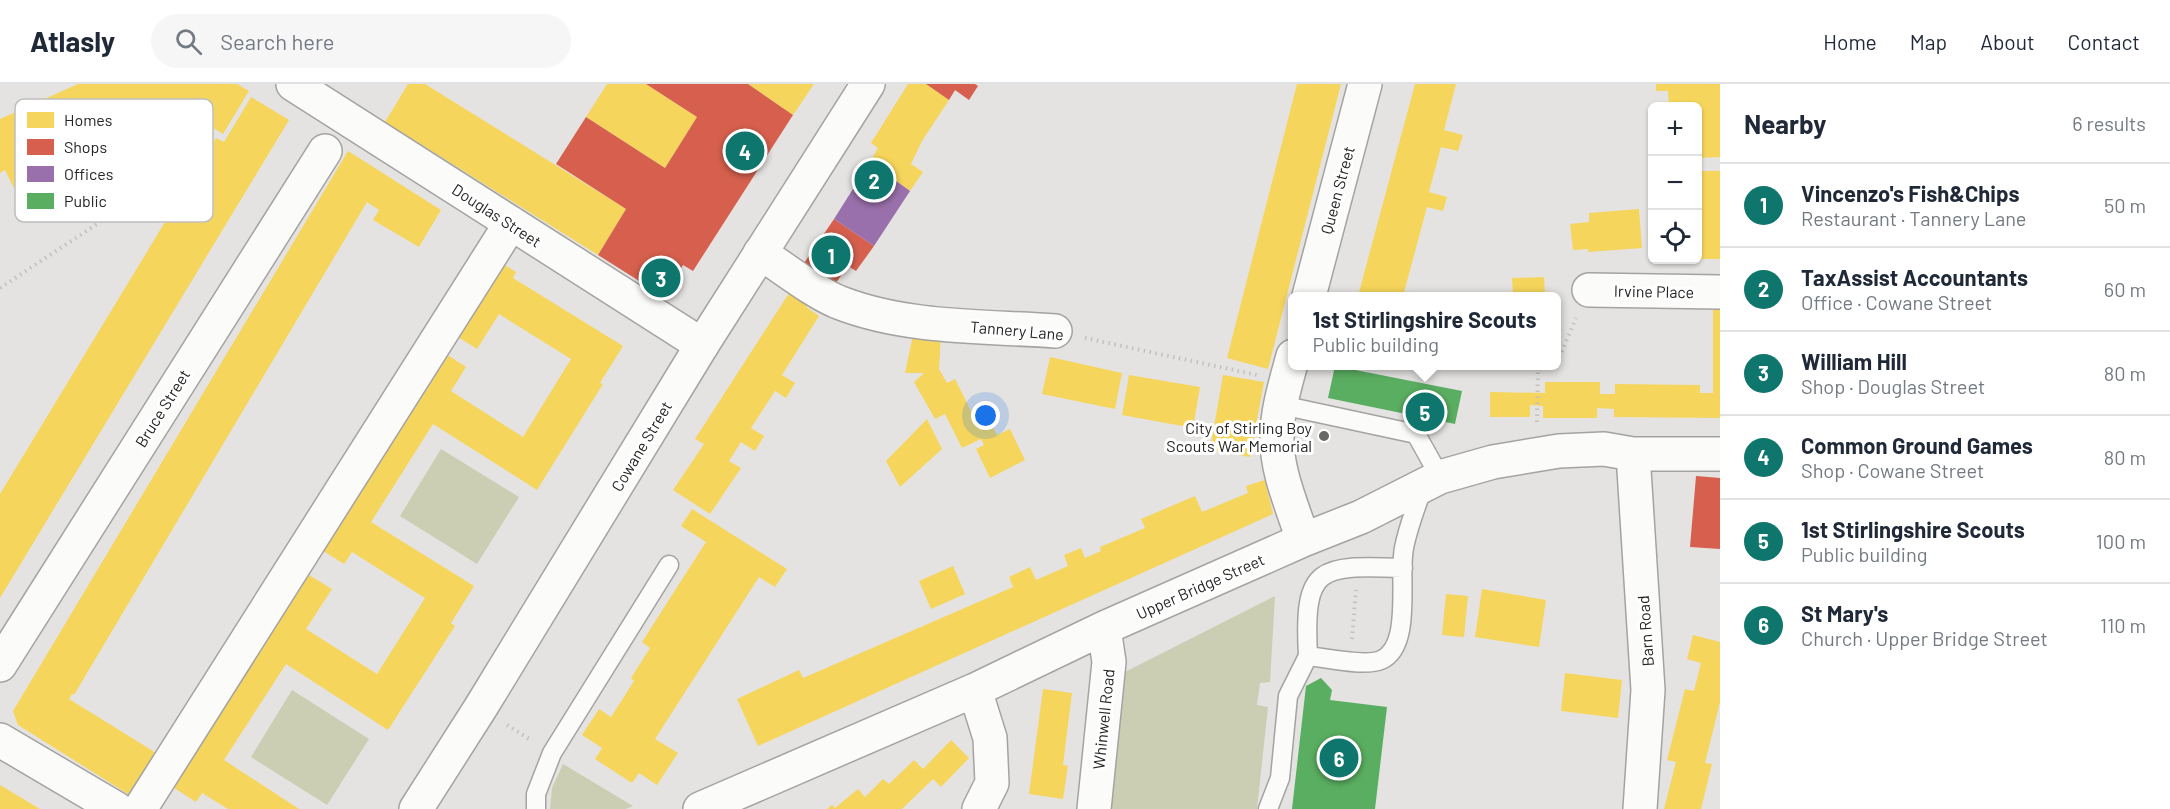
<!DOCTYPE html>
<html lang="en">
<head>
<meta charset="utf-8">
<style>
  body { margin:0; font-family:Barlow,sans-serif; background:#f6f6f7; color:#1f2937 }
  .controls { position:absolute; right:18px; top:18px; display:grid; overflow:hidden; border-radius:9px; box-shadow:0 2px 4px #0004 }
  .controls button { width:54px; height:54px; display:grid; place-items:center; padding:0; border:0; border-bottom:2px solid #e0e1e3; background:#fff; color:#1f2937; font:30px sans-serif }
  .you { position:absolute; left:986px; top:332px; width:21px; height:21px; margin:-15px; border:4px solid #fff; border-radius:50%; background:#1a73e8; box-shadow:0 0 0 9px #1a73e833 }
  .badge { display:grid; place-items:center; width:39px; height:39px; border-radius:50%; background:#0f766e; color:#fff; font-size:20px; font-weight:700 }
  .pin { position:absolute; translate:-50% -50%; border:3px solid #fff; box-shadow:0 2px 6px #0006 }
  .popup { position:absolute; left:1288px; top:208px; width:273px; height:78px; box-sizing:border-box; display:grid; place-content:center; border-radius:9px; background:#fff; filter:drop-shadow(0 2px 4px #0005); font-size:20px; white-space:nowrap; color:#747a83 }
  .popup b { font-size:22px; color:#1f2937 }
  .popup::after { content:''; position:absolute; left:50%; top:100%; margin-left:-12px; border:12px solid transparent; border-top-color:#fff }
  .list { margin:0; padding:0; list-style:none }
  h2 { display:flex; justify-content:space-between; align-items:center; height:78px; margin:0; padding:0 24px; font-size:26px }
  h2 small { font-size:20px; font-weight:400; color:#747a83 }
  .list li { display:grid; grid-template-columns:39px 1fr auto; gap:18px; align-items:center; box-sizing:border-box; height:84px; padding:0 24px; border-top:2px solid #e0e1e3 }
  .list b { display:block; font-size:22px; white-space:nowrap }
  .list p { margin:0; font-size:20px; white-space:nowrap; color:#747a83 }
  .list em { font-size:20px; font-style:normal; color:#747a83 }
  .icon { flex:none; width:33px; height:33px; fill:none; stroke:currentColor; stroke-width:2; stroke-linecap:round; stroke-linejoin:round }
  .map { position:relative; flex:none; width:1720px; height:725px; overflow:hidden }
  header { display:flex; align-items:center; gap:36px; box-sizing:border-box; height:84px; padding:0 30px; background:#fff; border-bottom:2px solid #e0e1e3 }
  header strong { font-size:28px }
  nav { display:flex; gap:33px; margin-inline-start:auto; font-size:21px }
  .search { width:420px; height:54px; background:#f6f6f7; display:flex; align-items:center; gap:15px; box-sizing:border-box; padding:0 21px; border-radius:33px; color:#747a83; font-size:22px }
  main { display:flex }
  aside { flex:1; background:#fff }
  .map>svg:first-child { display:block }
  .green { fill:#cbceb2 }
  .homes { fill:#f6d55c }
  .shops { fill:#d6604d }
  .offices { fill:#9970ab }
  .public { fill:#5aae61 }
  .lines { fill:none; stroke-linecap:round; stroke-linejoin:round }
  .service-casing { stroke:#a4a3a2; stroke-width:21 }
  .minor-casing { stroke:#a4a3a2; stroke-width:36 }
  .secondary-casing { stroke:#a4a3a2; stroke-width:36 }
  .path { stroke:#c2c1c0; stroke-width:4; stroke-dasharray:1.5 4.5; stroke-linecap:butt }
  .service { stroke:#fbfbfa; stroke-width:18 }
  .minor { stroke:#fbfbfa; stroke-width:33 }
  .secondary { stroke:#fbfbfa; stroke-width:33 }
  .poi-dot { fill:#686866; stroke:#fff; stroke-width:2 }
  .labels { text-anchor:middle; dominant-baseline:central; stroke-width:6; stroke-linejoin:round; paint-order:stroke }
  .street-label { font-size:16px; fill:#262524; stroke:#fff }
  .poi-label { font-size:16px; fill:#262524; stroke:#fff; text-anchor:end }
  .key { fill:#fff; stroke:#bebebd; stroke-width:1.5 }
  .key-label { font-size:16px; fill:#262524 }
</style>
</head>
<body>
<header>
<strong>Atlasly</strong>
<div class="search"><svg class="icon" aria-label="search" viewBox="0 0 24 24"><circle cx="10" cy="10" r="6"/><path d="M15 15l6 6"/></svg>Search here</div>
<nav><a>Home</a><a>Map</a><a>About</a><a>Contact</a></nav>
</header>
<main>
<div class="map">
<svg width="1720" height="725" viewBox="0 0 1720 725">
  <rect width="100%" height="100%" fill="#e4e3e1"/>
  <!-- green -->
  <path class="green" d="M 441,365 L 519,413 L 477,480 L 400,432 Z
    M 1275,512 L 1270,598 L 1260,599 L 1257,621 L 1268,623 L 1257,725 L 1105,725 L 1121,590 Z
    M 292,606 L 369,655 L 327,721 L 251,673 Z
    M 563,680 L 633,722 L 626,725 L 550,725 L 552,704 Z"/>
  <!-- homes -->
  <path class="homes" d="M 78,0 L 237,0 L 249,7 L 223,50 L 167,15 L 88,48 L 96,65 L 88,68 L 90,73 L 76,79 L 66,58 L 30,74 L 43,99 L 31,105 L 29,100 L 15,106 L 5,86 L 0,89 L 0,35 Z
    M 408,0 L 425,0 L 626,125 L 598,171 L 385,38 Z
    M 607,0 L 646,0 L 697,33 L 665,84 L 586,33 Z
    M 748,0 L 814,0 L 793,31 Z
    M 908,0 L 926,0 L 949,16 L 922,57 L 911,80 L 923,88 L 910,107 L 870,78 L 878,64 L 871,59 Z
    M 1297,0 L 1341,0 L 1268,285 L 1227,274 Z
    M 1415,0 L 1456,0 L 1444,46 L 1463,51 L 1458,67 L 1441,63 L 1429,108 L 1447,113 L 1443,127 L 1427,123 L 1403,212 L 1358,212 Z
    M 1656,0 L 1720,0 L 1720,73 L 1698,74 L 1698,22 L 1669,22 L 1668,7 L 1656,7 Z
    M 251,13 L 289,36 L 0,514 L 0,410 L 216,54 L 224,58 Z
    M 348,67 L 441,126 L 419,163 L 373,136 L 379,126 L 367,118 L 74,611 L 72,610 L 69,615 L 161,672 L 136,715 L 18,641 L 13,627 Z
    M 1698,87 L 1720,87 L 1720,175 L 1698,175 Z
    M 1639,125 L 1642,164 L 1588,168 L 1588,165 L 1573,166 L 1570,140 L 1589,138 L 1589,129 Z
    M 498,177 L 516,188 L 513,194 L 623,262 L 600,299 L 603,300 L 537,406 L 433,340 L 371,438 L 474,502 L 451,539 L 455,542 L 388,646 L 286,580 L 224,676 L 299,725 L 228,725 L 202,709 L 196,718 L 168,700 L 282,522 L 287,525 L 309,491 L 332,505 L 306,545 L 377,590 L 425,514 L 352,468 L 344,480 L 320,465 L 443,268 L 466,283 L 451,307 L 523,353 L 571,275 L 499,230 L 477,265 L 453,250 Z
    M 1544,193 L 1545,212 L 1513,212 L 1512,194 Z
    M 793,203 L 811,215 L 806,223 L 819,232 L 782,291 L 795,299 L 786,314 L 775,307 L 751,344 L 764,352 L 755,367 L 741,358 L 729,377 L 741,384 L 710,430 L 673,406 L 704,360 L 695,355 Z
    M 1713,223 L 1720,223 L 1720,334 L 1614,333 L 1614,325 L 1597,324 L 1597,334 L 1543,334 L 1543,322 L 1530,321 L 1530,333 L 1490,333 L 1490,308 L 1545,309 L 1545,298 L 1600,298 L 1600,310 L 1615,310 L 1615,300 L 1700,301 L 1700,309 L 1713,309 Z
    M 914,246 L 941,250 L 939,285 L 947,299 L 955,295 L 973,331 L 983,326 L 997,351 L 1010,345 L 1025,376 L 990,394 L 976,365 L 984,361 L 981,355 L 962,364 L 945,330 L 935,335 L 914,298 L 924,289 L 905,289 Z
    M 1050,273 L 1122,289 L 1115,325 L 1042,310 Z
    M 1129,291 L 1200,303 L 1193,344 L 1122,331 Z
    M 1223,291 L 1264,298 L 1250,373 L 1210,366 Z
    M 927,335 L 942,365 L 900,403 L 886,377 Z
    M 1265,396 L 1273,430 L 758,662 L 737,615 L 799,586 L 803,594 L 1013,503 L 1009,493 L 1030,483 L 1036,496 L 1068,482 L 1064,471 L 1081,464 L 1085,474 L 1101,467 L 1100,463 L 1145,444 L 1141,435 L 1195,412 L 1202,428 L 1248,409 L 1246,402 Z
    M 692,425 L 787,485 L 775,503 L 759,493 L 655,655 L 678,669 L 657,701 L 639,689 L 632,699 L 595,675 L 602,664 L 582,651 L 599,625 L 611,633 L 634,597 L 631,594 L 650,564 L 642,558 L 706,458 L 681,442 Z
    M 953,482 L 965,510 L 931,525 L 919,497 Z
    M 1482,505 L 1546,516 L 1539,563 L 1475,553 Z
    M 1446,510 L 1468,512 L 1464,553 L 1442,551 Z
    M 1693,551 L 1720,558 L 1720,618 L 1705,679 L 1712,680 L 1701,725 L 1664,725 L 1676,678 L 1667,676 L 1685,605 L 1694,607 L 1701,579 L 1687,575 Z
    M 1565,589 L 1622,596 L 1618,634 L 1561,627 Z
    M 1043,605 L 1072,609 L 1063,681 L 1068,682 L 1063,715 L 1029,710 Z
    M 951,656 L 969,674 L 941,703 L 933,695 L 902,725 L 827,725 L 832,721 L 835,724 L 858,705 L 865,713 L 883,695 L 889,700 L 914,676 L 923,685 Z
    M 0,701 L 40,725 L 0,725 Z"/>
  <!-- shops -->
  <path class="shops" d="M 646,0 L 748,0 L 793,31 L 693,187 L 683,181 L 663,212 L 598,171 L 626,125 L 556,80 L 586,33 L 665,84 L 697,33 Z
    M 926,0 L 975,0 L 978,2 L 969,16 L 955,6 L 949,16 Z
    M 834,135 L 874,162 L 856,187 L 848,182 L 833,203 L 802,182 Z
    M 1696,392 L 1720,394 L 1720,465 L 1690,463 Z"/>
  <!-- offices -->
  <path class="offices" d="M 870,78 L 910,107 L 874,162 L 834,135 Z"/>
  <!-- public -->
  <path class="public" d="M 1335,282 L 1462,307 L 1455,340 L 1328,314 Z
    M 1321,594 L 1332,606 L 1330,616 L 1387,623 L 1375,725 L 1292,725 L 1306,602 Z"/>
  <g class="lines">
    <defs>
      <path id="service" d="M 1281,321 L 1416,350 L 1440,393
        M 1308,572 C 1303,481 1319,481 1403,484
        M 536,725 L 536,710 L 552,669 L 669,481
        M 1268,725 L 1280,694 L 1288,612 L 1308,572 C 1326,574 1365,583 1381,576 C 1413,562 1398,492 1404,464 C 1408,443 1416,423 1423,403"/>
      <path id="minor" d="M 293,0 L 702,261
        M 760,169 C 784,184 812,207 838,218 C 906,245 984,242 1055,247
        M 1589,206 L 1720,208
        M 1309,212 L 1365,0
        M 1293,272 C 1286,298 1277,326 1277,353 C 1276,387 1293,424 1303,456
        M 1633,370 L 1648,606 L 1640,725
        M 0,581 L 325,67
        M 975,606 L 990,654 L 992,699 L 979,725
        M 0,656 L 117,725
        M 140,725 L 511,139
        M 700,725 L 975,606 L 1104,544 L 1303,456 L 1361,433 L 1440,393 L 1493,378 L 1559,367 L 1604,365 L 1633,370 L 1720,370
        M 1094,725 L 1109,578 L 1104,544"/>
      <path id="secondary" d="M 416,725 L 481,623 L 702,261 L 868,0"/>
    </defs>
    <!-- service casing -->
    <use href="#service" class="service-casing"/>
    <!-- minor casing -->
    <use href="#minor" class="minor-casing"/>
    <!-- secondary casing -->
    <use href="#secondary" class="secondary-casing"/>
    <!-- path -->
    <path class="path" d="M 0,204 L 138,113
      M 1085,254 L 1257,291
      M 1557,279 L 1576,234
      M 1537,338 L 1538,285 L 1549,282
      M 1352,555 L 1356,506
      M 507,641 L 531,656"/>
    <!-- service -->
    <use href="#service" class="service"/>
    <!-- minor -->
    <use href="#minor" class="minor"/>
    <!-- secondary -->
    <use href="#secondary" class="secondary"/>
  </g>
  <!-- markers -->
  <circle class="poi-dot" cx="1324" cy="352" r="6"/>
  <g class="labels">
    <!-- street labels -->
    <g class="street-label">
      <text transform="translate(1337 106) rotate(-75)">Queen Street</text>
      <text transform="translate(497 131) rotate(33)">Douglas Street</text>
      <text transform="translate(1654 207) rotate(1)">Irvine Place</text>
      <text transform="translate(1017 246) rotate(5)">Tannery Lane</text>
      <text transform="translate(162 324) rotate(-58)">Bruce Street</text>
      <text transform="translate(641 362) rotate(-59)">Cowane Street</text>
      <text transform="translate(1200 502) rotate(-24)">Upper Bridge Street</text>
      <text transform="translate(1645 547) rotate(-94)">Barn Road</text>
      <text transform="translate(1103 635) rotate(-84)">Whinwell Road</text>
    </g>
    <!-- poi labels -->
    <g class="poi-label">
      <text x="1312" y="343">City of Stirling Boy<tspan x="1312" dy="18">Scouts War Memorial</tspan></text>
    </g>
  </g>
  <!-- legend -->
  <rect x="15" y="15" width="198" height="123" rx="9" class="key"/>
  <rect x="27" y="28" width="27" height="16" fill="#f6d55c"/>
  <rect x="27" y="55" width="27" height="16" fill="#d6604d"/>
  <rect x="27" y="82" width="27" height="16" fill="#9970ab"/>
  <rect x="27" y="109" width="27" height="16" fill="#5aae61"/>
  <g class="key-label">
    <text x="64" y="42">Homes</text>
    <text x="64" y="69">Shops</text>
    <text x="64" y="96">Offices</text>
    <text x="64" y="123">Public</text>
  </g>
</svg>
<div class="controls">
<button>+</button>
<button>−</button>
<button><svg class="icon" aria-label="locate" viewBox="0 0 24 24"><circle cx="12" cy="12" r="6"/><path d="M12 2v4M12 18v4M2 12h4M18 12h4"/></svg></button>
</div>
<div class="you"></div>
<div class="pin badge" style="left:831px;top:171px">1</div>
<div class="pin badge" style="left:874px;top:96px">2</div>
<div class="pin badge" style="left:661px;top:194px">3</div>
<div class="pin badge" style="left:745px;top:67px">4</div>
<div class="pin badge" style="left:1425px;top:328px">5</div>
<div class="popup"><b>1st Stirlingshire Scouts</b>Public building</div>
<div class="pin badge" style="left:1339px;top:674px">6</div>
</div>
<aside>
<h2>Nearby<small>6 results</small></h2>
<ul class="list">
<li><span class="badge">1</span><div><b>Vincenzo's Fish&amp;Chips</b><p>Restaurant · Tannery Lane</p></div><em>50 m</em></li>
<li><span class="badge">2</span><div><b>TaxAssist Accountants</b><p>Office · Cowane Street</p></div><em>60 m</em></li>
<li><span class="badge">3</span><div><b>William Hill</b><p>Shop · Douglas Street</p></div><em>80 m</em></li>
<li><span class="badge">4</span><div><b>Common Ground Games</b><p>Shop · Cowane Street</p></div><em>80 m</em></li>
<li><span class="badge">5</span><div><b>1st Stirlingshire Scouts</b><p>Public building</p></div><em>100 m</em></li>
<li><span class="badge">6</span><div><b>St Mary's</b><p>Church · Upper Bridge Street</p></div><em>110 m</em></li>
</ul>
</aside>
</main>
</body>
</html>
